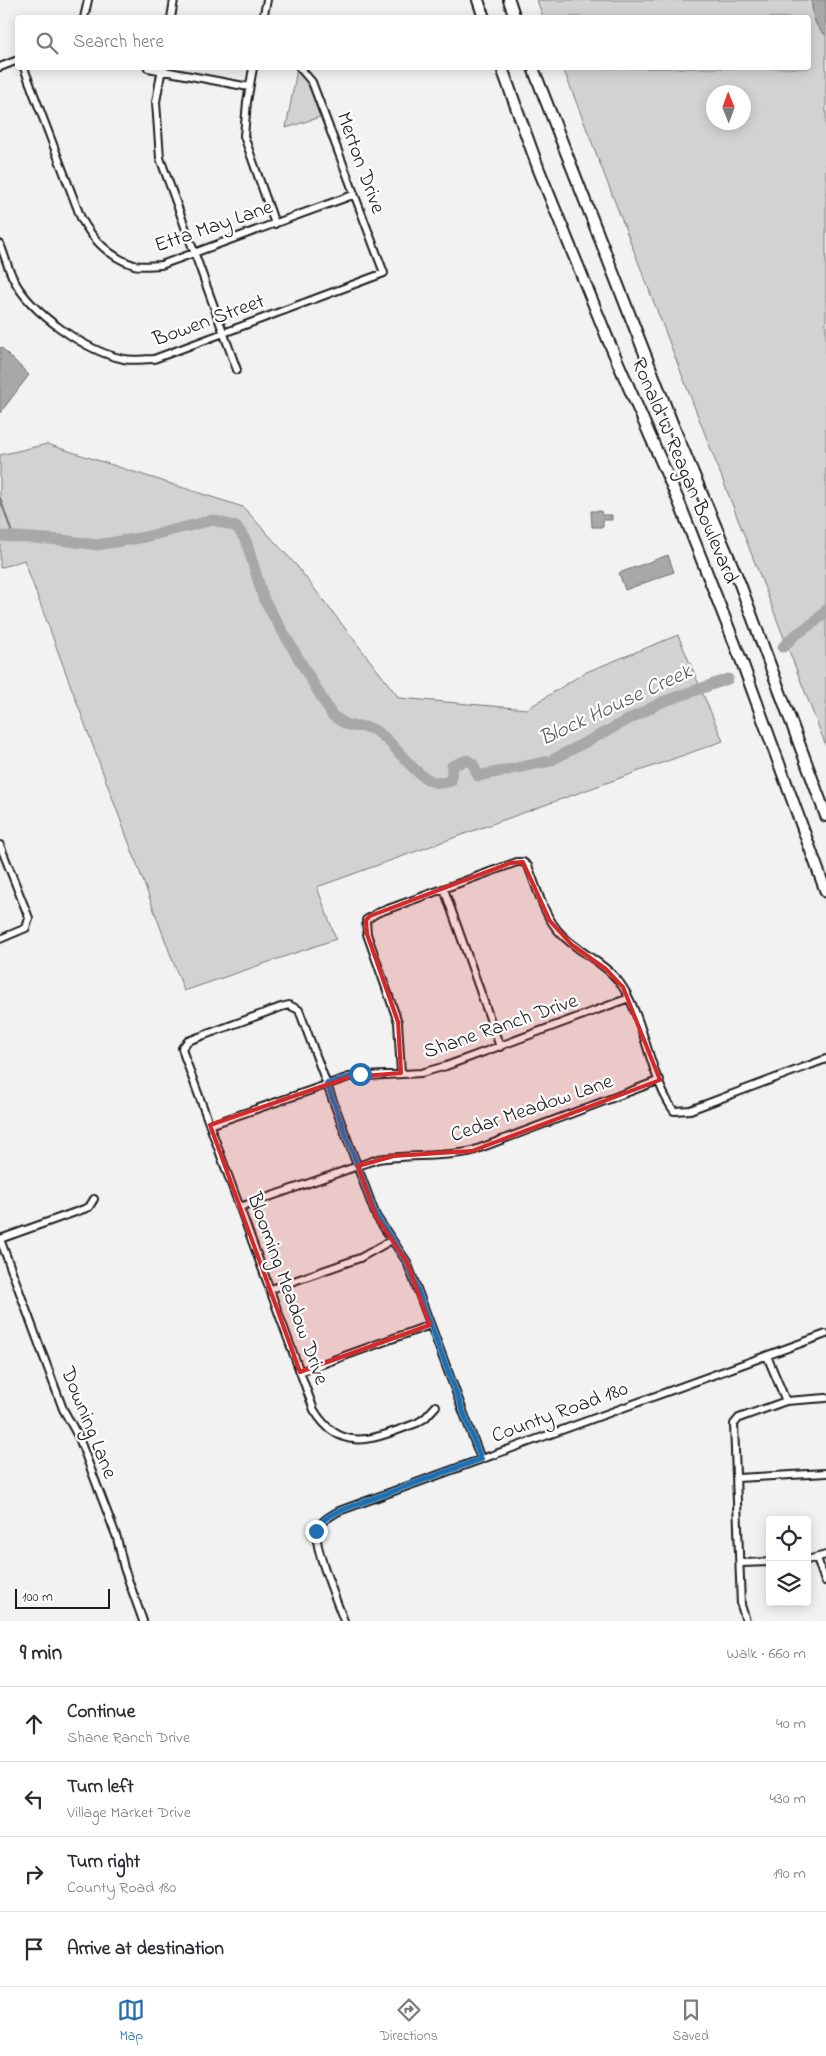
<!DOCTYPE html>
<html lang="en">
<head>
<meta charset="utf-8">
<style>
  body { margin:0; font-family:"Indie Flower",sans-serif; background:#f7f7f7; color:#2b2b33 }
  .controls { position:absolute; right:15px; bottom:15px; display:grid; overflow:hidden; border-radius:5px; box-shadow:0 2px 12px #0003 }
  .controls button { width:45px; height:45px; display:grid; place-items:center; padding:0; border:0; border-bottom:1px solid #e1e1e2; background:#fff; color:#2b2b33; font:25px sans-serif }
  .compass { position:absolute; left:706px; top:85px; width:45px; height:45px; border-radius:50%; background:#fff; box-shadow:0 2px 12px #0003; rotate:359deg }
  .scale { position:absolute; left:15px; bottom:12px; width:95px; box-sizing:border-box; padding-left:5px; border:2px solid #1c1c1c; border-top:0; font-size:14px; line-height:18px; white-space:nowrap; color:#1c1c1c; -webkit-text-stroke:4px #fff; paint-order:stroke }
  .stop { position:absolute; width:15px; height:15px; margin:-11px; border:4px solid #1f6fb2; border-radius:50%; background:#fff }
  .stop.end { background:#1f6fb2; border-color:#fff; box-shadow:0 1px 5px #0008 }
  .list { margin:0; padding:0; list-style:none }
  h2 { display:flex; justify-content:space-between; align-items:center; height:65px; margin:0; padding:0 20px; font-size:21px }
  h2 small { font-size:16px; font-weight:400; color:#7c7c81 }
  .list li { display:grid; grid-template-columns:32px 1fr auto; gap:15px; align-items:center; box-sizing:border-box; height:75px; padding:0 20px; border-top:1px solid #e1e1e2 }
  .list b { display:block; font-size:19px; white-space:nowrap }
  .list p { margin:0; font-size:16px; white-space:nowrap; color:#7c7c81 }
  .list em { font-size:16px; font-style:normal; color:#7c7c81 }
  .icon { flex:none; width:28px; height:28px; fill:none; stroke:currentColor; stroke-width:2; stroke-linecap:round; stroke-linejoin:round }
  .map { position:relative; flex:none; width:826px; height:1621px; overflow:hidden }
  .search { position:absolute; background:#fff; box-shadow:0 2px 12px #0003; left:15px; right:15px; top:15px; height:55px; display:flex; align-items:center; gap:12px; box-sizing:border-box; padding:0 18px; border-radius:5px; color:#7c7c81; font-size:19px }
  .sheet { height:365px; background:#fff }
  nav { display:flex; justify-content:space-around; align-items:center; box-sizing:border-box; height:70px; border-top:1px solid #e1e1e2; background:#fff; font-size:14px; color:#7c7c81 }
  nav a { display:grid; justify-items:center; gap:2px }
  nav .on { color:#1f6fb2 }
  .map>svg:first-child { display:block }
  .green { fill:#d2d2d2; stroke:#777; fill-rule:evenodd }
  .water { fill:#a8a8a8; stroke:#707070 }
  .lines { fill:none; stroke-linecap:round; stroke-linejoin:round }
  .stream { stroke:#707070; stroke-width:2 }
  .river { stroke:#a8a8a8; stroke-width:11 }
  .street-casing { stroke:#1c1c1c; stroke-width:10 }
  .primary-casing { stroke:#1c1c1c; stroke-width:14 }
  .street { stroke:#fff; stroke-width:6 }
  .primary { stroke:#fff; stroke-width:10 }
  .route { stroke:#1f6fb2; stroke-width:6 }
  .marked { fill:#d62828; fill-opacity:0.2; stroke:#d62828; stroke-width:4; stroke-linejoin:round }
  .labels { text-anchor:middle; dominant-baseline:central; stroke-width:4.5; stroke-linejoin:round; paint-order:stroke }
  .street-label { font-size:21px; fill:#1c1c1c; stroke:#fff }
  .water-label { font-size:22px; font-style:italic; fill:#5b5b5b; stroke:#fff }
</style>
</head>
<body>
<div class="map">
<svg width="826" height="1621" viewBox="0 0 826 1621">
  <rect width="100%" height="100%" fill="#f2f2f2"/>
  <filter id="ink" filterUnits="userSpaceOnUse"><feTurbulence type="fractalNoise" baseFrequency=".02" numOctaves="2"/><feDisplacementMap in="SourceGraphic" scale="10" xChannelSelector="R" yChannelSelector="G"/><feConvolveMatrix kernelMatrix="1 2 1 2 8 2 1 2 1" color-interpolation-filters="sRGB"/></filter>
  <g filter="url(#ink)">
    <!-- green -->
    <path class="green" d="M 537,0 L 812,0 C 812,14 814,27 826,35 L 826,746 L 563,68 L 808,68 L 808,18 L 543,17 ZM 714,92 L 744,92 L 744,122 L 714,122 Z
      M 297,69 L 307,81 L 320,117 L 286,128 Z
      M 47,444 L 243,507 L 296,565 L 399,698 L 527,709 L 584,673 L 678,635 L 723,741 L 317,887 L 336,939 L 184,991 L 24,560 L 0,568 L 0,455 Z"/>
    <!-- water -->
    <path class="water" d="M 812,0 L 826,0 L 826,35 C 814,27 812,14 812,0 Z
      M 1,347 L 29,375 L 0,413 L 0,348 Z
      M 591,511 L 601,511 L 602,515 L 612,515 L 612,520 L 603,520 L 603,527 L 592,527 Z
      M 668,555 L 674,572 L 625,590 L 619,573 Z"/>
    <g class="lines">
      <!-- stream -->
      <path class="stream" d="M 0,498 L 13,536"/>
      <!-- river -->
      <path class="river" d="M 0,536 L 62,540 L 97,545 L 145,537 L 213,520 L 237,527 L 246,541 L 264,600 L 332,715 C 338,719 345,725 352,726 C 359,727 366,726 372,729 C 399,741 418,793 451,781 L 452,766 L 467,760 L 473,764 L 478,776 L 550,761 L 662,702 L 728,679
        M 783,647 L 794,636 L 816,621 L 826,610"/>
      <defs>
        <path id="street" d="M 84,18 L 88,0
          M 171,18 L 174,0
          M 263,18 L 267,0
          M 0,67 L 18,60
          M 24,68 L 81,218 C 93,240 109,257 134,265 C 141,267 153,265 161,265 L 353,195
          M 148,68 L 249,87
          M 162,68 L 156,102 L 160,158 L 237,370
          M 253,68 L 247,102 L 244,136 L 275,224
          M 0,244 C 5,256 8,269 14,280 C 31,313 87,352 124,359 C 133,361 144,359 154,359 L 384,273 L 312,82 L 300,68
          M 0,845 L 29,918 L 26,928 L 0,939
          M 444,889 L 500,1047
          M 401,1073 L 398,1022 L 367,934 L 366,920 L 377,913 L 517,862 L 523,862 L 528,866 C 538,890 543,915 561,934 C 580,954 609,964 624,989 C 645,1023 651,1080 674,1111 L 690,1110 L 826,1059
          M 210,1125 L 349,1077 L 421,1073 L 446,1066 L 629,998
          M 240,1207 L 378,1159 C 409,1154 441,1158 472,1151 L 660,1080
          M 0,1239 L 63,1409 L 79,1438 L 117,1538 L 124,1568 L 143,1621
          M 0,1239 L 84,1209 L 89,1207 L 94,1199
          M 271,1289 L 360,1258 L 392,1240
          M 767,1356 L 786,1401
          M 300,1372 L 430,1325
          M 436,1406 L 425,1418 L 417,1423 C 375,1438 342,1456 314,1410 L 184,1055 L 182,1048 L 188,1041 L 281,1007 L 289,1005 L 299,1010 L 376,1216 L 407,1262 L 481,1459
          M 737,1478 L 826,1473
          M 817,1558 L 825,1581
          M 807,1560 L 826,1555
          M 741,1563 L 770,1562
          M 344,1621 C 338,1604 313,1546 317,1532 C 320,1521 330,1516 339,1511 L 826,1334
          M 746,1621 L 741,1605 L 734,1424 L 739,1418 L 786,1401 L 826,1398"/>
        <path id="primary" d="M 478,0 L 484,18
          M 509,0 L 515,18
          M 502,68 L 539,170 L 609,342 L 679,502 L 742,662 L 826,892
          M 533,68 L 674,428 L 740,584 L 826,816"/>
      </defs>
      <!-- street casing -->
      <use href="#street" class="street-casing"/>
      <!-- primary casing -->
      <use href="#primary" class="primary-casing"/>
      <!-- street -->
      <use href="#street" class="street"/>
      <!-- primary -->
      <use href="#primary" class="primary"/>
    </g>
  </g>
  <g class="lines" filter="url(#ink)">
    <!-- route -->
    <path class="route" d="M 316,1531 L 326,1518 L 339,1511 L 481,1459 L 407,1262 L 376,1216 L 327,1084 L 360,1074"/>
  </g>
  <!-- marked area -->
  <path class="marked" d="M 523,862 L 550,921 L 572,945 L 606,969 L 623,987 L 660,1080 L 472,1151 L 394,1156 L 358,1166 L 376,1216 L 407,1262 L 430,1325 L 300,1372 L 210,1125 L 349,1077 L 401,1073 L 398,1022 L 367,934 L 366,920 L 370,916 L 510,863 Z"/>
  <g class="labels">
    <!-- street labels -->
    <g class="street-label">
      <text transform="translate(360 163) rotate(70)">Merton Drive</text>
      <text transform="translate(214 227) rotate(-19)">Etta May Lane</text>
      <text transform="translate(209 321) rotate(-20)">Bowen Street</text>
      <text transform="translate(684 471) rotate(67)">Ronald W Reagan Boulevard</text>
      <text transform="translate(501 1027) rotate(-19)">Shane Ranch Drive</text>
      <text transform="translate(532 1109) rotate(-19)">Cedar Meadow Lane</text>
      <text transform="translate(287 1289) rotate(70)">Blooming Meadow Drive</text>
      <text transform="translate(560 1413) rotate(-20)">County Road 180</text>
      <text transform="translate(88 1423) rotate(68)">Downing Lane</text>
    </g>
    <!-- water labels -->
    <g class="water-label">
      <text transform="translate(616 706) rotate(-25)">Block House Creek</text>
    </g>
  </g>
</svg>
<div class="controls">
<button><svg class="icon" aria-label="locate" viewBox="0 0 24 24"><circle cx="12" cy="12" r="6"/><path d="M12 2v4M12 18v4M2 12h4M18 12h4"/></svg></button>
<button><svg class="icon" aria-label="layers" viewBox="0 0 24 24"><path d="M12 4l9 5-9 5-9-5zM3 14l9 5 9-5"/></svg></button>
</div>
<svg class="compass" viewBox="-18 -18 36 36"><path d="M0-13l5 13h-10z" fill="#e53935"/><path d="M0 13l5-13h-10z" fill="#7c7c81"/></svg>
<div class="scale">100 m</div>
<div class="stop" style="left:360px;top:1074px"></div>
<div class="stop end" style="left:316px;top:1531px"></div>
<div class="search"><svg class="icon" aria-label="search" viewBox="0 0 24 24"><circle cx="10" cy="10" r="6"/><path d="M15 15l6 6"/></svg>Search here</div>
</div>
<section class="sheet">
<h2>9 min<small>Walk · 660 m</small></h2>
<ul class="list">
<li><svg class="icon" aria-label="ahead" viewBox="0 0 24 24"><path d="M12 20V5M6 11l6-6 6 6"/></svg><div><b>Continue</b><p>Shane Ranch Drive</p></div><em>40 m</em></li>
<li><svg class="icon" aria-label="left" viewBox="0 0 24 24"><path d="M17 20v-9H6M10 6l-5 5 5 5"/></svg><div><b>Turn left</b><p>Village Market Drive</p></div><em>430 m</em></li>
<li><svg class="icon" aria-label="right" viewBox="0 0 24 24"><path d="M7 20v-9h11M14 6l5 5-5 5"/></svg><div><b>Turn right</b><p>County Road 180</p></div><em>190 m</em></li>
<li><svg class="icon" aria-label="arrive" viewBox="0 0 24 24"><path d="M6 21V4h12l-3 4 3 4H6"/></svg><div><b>Arrive at destination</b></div></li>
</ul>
</section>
<nav>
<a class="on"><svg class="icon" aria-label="map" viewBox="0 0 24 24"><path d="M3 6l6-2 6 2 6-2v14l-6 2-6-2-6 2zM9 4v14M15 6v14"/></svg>Map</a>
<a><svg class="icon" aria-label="directions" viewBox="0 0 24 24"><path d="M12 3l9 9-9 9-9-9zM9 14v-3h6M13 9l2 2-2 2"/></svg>Directions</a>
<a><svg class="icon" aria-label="saved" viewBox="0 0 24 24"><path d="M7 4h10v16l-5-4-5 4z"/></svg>Saved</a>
</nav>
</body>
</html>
